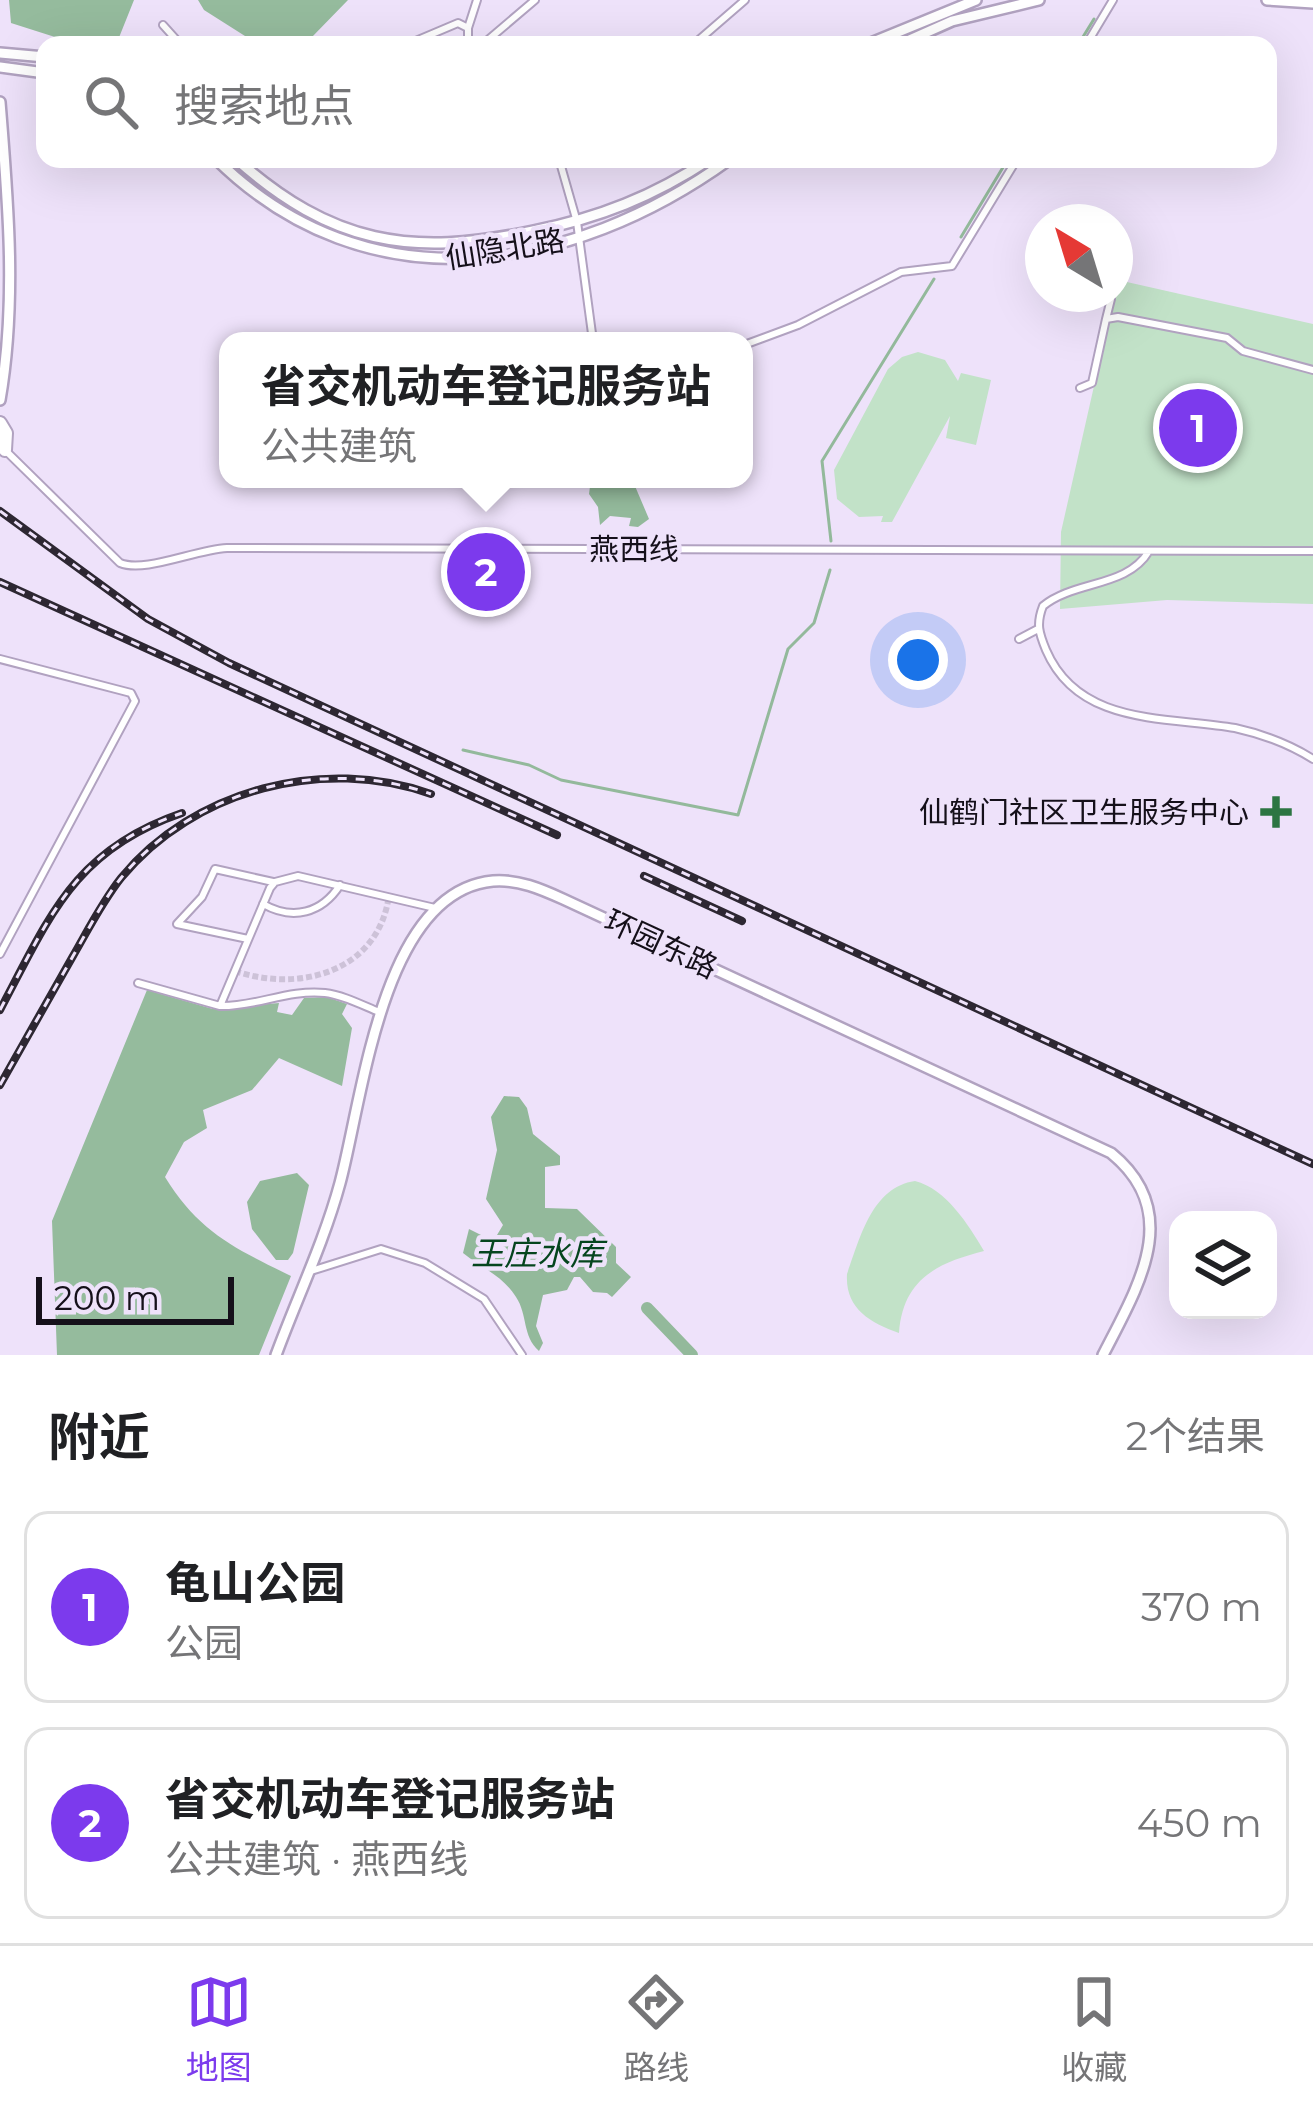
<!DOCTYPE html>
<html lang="zh">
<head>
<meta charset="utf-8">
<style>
  body { margin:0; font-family:Montserrat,"Noto Sans SC",sans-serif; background:#f2f2f2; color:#202124 }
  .controls { position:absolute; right:36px; bottom:36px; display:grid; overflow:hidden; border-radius:24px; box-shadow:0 12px 48px #0002 }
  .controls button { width:108px; height:108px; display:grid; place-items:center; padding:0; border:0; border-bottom:3px solid #e0e0e0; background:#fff; color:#202124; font:60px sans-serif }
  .compass { position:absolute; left:1025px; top:204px; width:108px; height:108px; border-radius:50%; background:#fff; box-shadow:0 12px 48px #0002; rotate:322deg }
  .scale { position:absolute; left:36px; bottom:30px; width:198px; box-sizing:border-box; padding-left:12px; border:6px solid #15101a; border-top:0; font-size:33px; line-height:42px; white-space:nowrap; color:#15101a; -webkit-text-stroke:9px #eee2fa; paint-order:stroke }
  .you { position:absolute; left:918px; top:660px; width:42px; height:42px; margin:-30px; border:9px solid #fff; border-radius:50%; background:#1a73e8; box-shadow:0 0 0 18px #1a73e833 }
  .badge { display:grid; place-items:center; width:78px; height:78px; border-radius:50%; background:#7c3aed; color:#fff; font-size:39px; font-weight:700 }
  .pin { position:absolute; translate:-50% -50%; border:6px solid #fff; box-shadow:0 3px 12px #0006 }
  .popup { position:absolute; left:219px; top:332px; width:534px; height:156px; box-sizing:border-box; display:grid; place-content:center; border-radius:24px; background:#fff; filter:drop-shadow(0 3px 9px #0005); font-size:39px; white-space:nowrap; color:#757577 }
  .popup b { font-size:45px; color:#202124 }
  .popup::after { content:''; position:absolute; left:50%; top:100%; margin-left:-24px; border:24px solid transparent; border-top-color:#fff }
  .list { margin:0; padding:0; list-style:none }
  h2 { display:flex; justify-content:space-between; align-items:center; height:156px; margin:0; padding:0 48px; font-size:51px }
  h2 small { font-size:39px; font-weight:400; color:#757577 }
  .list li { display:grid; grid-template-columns:78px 1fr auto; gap:36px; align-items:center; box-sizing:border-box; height:192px; margin:0 24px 24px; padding:0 24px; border:3px solid #e0e0e0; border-radius:24px }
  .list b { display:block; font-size:45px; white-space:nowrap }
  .list p { margin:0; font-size:39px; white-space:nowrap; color:#757577 }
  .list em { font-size:39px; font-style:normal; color:#757577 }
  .icon { flex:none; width:66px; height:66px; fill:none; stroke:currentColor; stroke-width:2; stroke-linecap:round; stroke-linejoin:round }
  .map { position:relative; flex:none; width:1313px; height:1355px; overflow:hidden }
  .search { position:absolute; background:#fff; box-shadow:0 12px 48px #0002; left:36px; right:36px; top:36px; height:132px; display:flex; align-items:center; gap:30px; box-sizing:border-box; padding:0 42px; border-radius:24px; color:#757577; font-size:45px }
  .sheet { height:588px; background:#fff }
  nav { display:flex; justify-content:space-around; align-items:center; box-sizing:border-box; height:168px; border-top:3px solid #e0e0e0; background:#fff; font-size:33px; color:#757577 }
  nav a { display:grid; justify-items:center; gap:6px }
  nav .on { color:#7c3aed }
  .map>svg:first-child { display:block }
  .green { fill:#c2e2c8 }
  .forest { fill:#95bb9d }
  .water { fill:#93b99b }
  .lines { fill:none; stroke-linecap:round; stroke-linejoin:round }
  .stream { stroke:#93b99b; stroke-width:3 }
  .river { stroke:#93b99b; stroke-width:12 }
  .street-tunnel { stroke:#cdc2d8; stroke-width:6; stroke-dasharray:6 3; stroke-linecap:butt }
  .street-casing { stroke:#b1a2c0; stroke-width:10 }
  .secondary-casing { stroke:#b1a2c0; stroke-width:14 }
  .primary-casing { stroke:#b1a2c0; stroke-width:14 }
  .highway-casing { stroke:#b1a2c0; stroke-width:16 }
  .street { stroke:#fff; stroke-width:6 }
  .secondary { stroke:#fff; stroke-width:9 }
  .primary { stroke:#fff; stroke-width:9 }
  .highway { stroke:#fff; stroke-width:12 }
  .rail-casing { stroke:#2d2732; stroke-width:8 }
  .rail { stroke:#eee2fa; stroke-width:3; stroke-dasharray:9; stroke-linecap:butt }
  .poi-dot { fill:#2c7542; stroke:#eee2fa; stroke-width:4.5 }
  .labels { text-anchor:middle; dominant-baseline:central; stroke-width:9; stroke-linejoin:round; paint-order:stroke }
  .street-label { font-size:30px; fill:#15101a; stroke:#eee2fa }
  .poi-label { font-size:30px; fill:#15101a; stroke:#eee2fa; text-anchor:end }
  .water-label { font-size:33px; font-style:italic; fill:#05451e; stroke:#eee2fa }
</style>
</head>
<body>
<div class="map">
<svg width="1313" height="1355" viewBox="0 0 1313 1355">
  <rect width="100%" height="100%" fill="#eee2fa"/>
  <!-- green -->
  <path class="green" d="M 1118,280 L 1313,324 L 1313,604 L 1167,600 L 1060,609 L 1061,532 Z
    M 918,352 L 945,360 L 958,381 L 961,373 L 991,380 L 976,445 L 946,438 L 950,416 L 892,522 L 881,522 L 883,516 L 859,517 L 837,499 L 834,470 L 888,369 L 902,357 Z
    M 915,1181 C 946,1189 968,1224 984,1251 C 937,1263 903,1279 899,1333 C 869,1322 845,1308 847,1274 C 860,1238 872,1187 915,1181 Z"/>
  <!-- forest -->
  <path class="forest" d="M 9,0 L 134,0 L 116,45 L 80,45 L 11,23 Z
    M 198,0 L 348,0 L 312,37 L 313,45 L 259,45 L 204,10 Z
    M 147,990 L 213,1009 L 279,1003 L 277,1012 L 292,1015 L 304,998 L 327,997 L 347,1004 L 342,1014 L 352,1028 L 342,1086 L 279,1058 L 252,1090 L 203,1110 L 207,1128 L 184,1142 L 165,1177 C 199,1232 234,1248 291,1276 L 259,1355 L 57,1355 L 52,1221 Z"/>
  <!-- water -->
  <path class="water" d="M 591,479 L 618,480 L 621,485 L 632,479 L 649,519 L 638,527 L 629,526 L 631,518 L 610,516 L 600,525 L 598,507 L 589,494 Z
    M 504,1096 L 519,1097 L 527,1108 L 533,1134 L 560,1156 L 560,1165 L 545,1167 L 545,1208 L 577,1209 L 616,1247 L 616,1263 L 631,1277 L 612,1297 L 607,1293 L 593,1292 L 580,1277 L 574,1277 L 567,1290 L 543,1295 L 536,1326 L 543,1343 L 539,1351 C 522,1336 528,1315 516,1297 C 503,1276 482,1268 463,1253 L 469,1229 L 485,1237 L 497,1235 L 503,1225 L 486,1199 L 497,1150 L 491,1117 Z
    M 297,1173 L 309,1185 L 293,1253 L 288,1260 L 276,1260 L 252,1229 L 247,1202 L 260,1181 Z"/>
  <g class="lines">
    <!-- stream -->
    <path class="stream" d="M 1078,45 L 1094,19
      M 961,237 L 1008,159
      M 831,541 L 822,461 L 934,279
      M 463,750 L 529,765 L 561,780 L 738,815 L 788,649 L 814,623 L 830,570"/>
    <!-- river -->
    <path class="river" d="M 647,1308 L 692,1355"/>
    <!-- street-tunnel -->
    <path class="street-tunnel" d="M 235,971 C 299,993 379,972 389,895"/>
    <defs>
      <path id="street" d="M 163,25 L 181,45
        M 406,45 L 458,23 L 468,28
        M 468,45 L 468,28 L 477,0
        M 482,45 L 535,0
        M 693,45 L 745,0
        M 1086,45 L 1113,0
        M 559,159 L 577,222 L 593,341
        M 1106,319 L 1111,299
        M 744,345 L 798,325 L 901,272 L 952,266 L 1017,159
        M 1080,388 L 1092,383 L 1106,319 L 1118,317 L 1227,338 L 1243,351 L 1313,370
        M 5,450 L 120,563 C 145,573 194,550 227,548 L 1313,551
        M 1149,551 C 1127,588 1075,580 1043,606 C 1036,624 1039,633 1046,650 C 1079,727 1168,716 1235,728 C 1262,734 1289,744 1313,759
        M 1019,639 L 1038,629
        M 0,659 L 131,693 L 135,701 L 0,954
        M 263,904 C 293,921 322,913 340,885
        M 248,939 L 177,924 L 202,897 L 215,869 L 273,882
        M 138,983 L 220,1006 L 270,888 L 275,882 L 298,876 L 435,908
        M 220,1006 C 255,1007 289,989 325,993 C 343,995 362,1005 379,1012
        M 311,1271 L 381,1249 L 425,1263 L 484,1299 L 522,1355"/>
      <path id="secondary" d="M 276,1355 C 297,1298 324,1242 340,1183 C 363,1098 382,891 493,881 C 518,879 541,889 563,899 L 1111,1153 C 1185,1213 1137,1288 1103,1355"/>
      <path id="primary" d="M 1267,0 L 1313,3
        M 866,45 L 976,0
        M 898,45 L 952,21 L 1039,0
        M 0,53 L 45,57
        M 0,67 L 45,73
        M 0,102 C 8,201 17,302 0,400
        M 216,159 C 367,308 571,274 730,159
        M 236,159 C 332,244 410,257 533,231 C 599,218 654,196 710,159"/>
      <path id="highway" d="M 0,423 L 6,433 L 5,450"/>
    </defs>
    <!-- street casing -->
    <use href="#street" class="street-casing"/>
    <!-- secondary casing -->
    <use href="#secondary" class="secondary-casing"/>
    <!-- primary casing -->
    <use href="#primary" class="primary-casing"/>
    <!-- highway casing -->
    <use href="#highway" class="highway-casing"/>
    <!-- street -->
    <use href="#street" class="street"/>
    <!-- secondary -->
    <use href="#secondary" class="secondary"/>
    <!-- primary -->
    <use href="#primary" class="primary"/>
    <!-- highway -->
    <use href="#highway" class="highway"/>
    <defs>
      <path id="rail" d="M 0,511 L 148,619 L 229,663 L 1313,1164
        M 0,582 L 557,835
        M 644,876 L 742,921
        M 0,1010 C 50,916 74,850 182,813
        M 0,1085 C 24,1042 49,999 73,956 C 88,930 102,902 121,878 C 194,789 324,756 431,794"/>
    </defs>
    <!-- rail casing -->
    <use href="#rail" class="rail-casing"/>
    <!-- rail -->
    <use href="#rail" class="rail"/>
  </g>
  <!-- markers -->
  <path class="poi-dot" d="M1270 794h12v12h12v12h-12v12h-12v-12h-12v-12h12z"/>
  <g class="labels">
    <!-- street labels -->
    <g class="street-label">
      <text transform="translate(505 249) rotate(-9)">仙隐北路</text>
      <text x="634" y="549">燕西线</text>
      <text transform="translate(661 944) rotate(25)">环园东路</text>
    </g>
    <!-- poi labels -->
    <g class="poi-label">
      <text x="1249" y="812">仙鹤门社区卫生服务中心</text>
    </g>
    <!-- water labels -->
    <g class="water-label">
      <text x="537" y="1253">王庄水库</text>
    </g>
  </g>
</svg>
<div class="controls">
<button><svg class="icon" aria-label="layers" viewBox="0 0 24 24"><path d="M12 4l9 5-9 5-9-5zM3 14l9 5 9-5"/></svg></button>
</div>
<svg class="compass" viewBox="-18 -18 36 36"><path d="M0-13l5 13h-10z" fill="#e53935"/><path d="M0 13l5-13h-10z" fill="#757577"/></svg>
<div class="scale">200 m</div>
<div class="you"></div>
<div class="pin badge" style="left:1198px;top:428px">1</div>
<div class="pin badge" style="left:486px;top:572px">2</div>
<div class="popup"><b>省交机动车登记服务站</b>公共建筑</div>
<div class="search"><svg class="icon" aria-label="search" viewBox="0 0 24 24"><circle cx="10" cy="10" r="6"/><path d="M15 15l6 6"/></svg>搜索地点</div>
</div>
<section class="sheet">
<h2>附近<small>2个结果</small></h2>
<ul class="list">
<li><span class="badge">1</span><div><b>龟山公园</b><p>公园</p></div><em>370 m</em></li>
<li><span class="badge">2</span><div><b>省交机动车登记服务站</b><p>公共建筑 · 燕西线</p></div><em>450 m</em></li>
</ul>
</section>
<nav>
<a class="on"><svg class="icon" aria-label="map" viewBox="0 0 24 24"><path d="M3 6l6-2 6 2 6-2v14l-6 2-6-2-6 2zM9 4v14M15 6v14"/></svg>地图</a>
<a><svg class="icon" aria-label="directions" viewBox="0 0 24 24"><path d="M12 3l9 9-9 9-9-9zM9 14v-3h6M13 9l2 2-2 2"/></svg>路线</a>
<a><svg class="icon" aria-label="saved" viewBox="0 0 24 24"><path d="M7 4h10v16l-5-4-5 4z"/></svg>收藏</a>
</nav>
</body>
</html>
